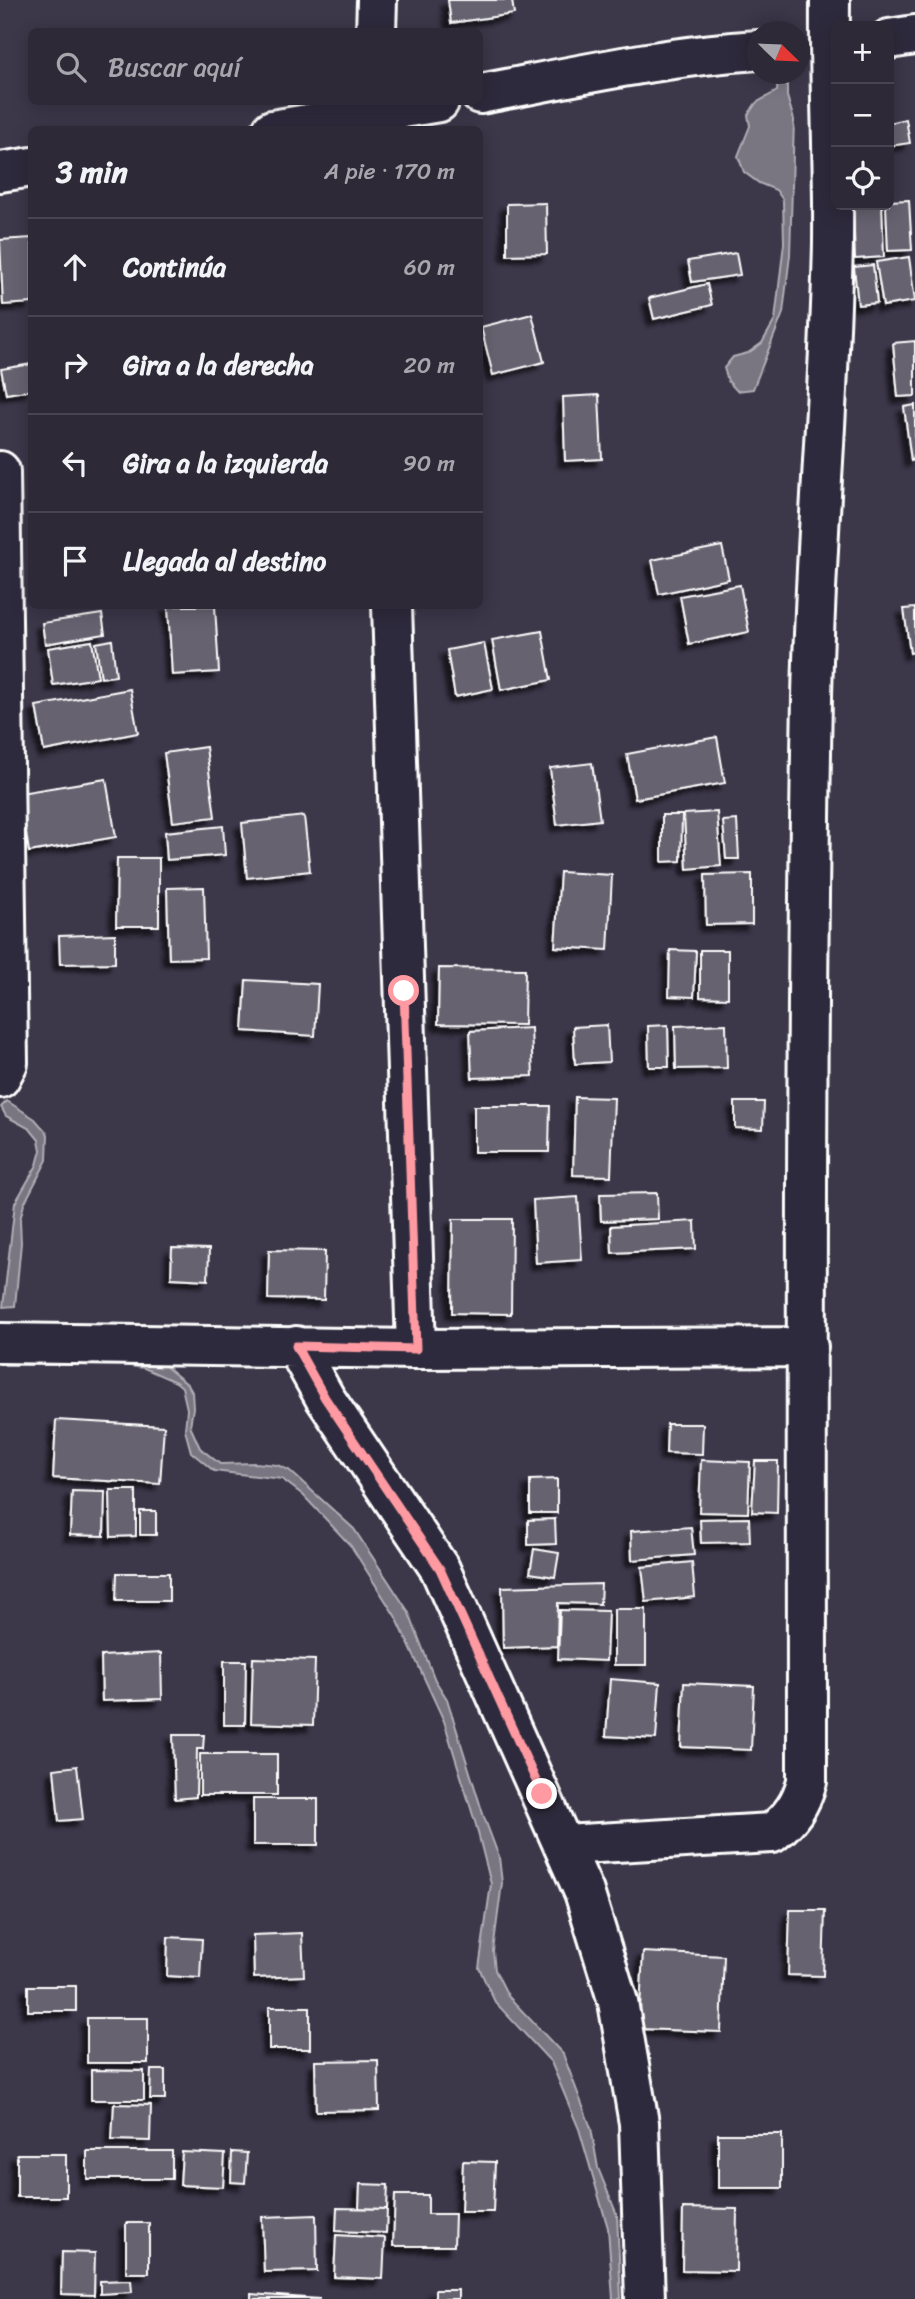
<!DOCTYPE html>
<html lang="es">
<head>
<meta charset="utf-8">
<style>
  body { margin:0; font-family:Sriracha,sans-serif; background:#393542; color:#f1f3f6 }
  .controls { position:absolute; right:21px; top:21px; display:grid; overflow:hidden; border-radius:10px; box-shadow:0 4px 18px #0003 }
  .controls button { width:63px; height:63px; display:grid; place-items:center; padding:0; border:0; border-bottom:2px solid #484552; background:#2d2937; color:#f1f3f6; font:35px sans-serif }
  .compass { position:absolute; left:747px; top:21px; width:63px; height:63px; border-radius:50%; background:#2d2937; box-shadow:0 4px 18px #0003; rotate:113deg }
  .stop { position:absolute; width:21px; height:21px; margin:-16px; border:5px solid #ff9aa2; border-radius:50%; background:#fff }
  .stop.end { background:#ff9aa2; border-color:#fff; box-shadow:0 2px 7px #0008 }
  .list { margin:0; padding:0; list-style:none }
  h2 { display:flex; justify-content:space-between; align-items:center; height:91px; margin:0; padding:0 28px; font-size:30px }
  h2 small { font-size:23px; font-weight:400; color:#a7a6ad }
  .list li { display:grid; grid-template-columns:46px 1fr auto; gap:21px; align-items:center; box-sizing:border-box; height:98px; padding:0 28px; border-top:2px solid #484552 }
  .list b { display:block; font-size:26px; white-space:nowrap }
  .list em { font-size:23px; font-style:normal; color:#a7a6ad }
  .icon { flex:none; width:38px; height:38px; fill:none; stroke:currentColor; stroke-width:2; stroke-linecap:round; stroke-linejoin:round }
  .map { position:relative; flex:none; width:915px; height:2299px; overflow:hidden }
  .search { position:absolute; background:#2d2937; box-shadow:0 4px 18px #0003; left:28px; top:28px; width:455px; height:77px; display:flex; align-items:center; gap:18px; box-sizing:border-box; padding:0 24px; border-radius:10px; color:#a7a6ad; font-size:26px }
  .panel { position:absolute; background:#2d2937; box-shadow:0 4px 18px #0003; left:28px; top:126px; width:455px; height:483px; border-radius:10px }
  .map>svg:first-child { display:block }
  .water { fill:#797682; stroke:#afadb4; stroke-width:2 }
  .building { fill:#666270; stroke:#fff; stroke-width:2; filter:url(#shadow) }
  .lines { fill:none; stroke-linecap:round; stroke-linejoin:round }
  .minor-casing { stroke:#fff; stroke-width:44 }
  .minor { stroke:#2f2a3d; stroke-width:38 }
  .route { stroke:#ff9aa2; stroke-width:9 }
</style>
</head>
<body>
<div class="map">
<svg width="915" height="2299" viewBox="0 0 915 2299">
  <defs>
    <filter id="shadow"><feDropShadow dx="-6" dy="6" stdDeviation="2" flood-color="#0009"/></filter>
  </defs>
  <rect width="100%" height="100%" fill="#3c3749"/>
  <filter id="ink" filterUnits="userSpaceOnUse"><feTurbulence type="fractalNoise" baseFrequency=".0143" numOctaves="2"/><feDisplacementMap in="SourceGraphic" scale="14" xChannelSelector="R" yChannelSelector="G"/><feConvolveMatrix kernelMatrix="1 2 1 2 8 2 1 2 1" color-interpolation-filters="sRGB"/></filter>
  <g filter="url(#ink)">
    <!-- water -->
    <path class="water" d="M 778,74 L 787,74 L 787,96 L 794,120 L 790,255 L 783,313 L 753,389 L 737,391 L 728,381 L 724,368 L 733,357 L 748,353 L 762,343 L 775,320 L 784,243 L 783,200 L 776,190 L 759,183 L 744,172 L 738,156 L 750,126 L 748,115 L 756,103 L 777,91 Z
      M 7,1101 L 35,1119 L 48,1134 L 47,1160 L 24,1204 L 20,1220 L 21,1243 L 15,1306 L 3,1307 L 15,1203 L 37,1165 L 41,1150 L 39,1140 L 30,1129 L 6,1116 L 1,1107 Z
      M 5,1357 L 146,1359 L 164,1365 L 188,1385 L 192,1392 L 193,1408 L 190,1426 L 200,1448 L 220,1464 L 255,1463 L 277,1465 L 289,1470 L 354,1529 L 408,1611 L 435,1680 L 447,1699 L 484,1817 L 499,1857 L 502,1883 L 493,1951 L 495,1970 L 508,1996 L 563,2054 L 591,2128 L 598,2168 L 617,2215 L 621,2299 L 613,2299 L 608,2228 L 579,2129 L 551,2062 L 495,2002 L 479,1968 L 491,1884 L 476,1825 L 444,1721 L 397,1619 L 351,1546 L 303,1495 L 282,1479 L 214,1471 L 191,1452 L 185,1430 L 187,1409 L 182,1387 L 176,1382 L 144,1368 L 123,1365 L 5,1365 Z"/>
    <!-- building -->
    <path class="building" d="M 448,0 L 512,0 L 514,14 L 451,23 Z
      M 906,119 L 910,143 L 889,146 L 889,123 Z
      M 909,200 L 912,250 L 888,251 L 886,205 L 889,205 L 889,201 Z
      M 546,203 L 547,254 L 507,255 L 507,204 Z
      M 853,205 L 882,205 L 884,257 L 855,259 Z
      M 32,238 L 32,303 L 3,305 L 0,240 Z
      M 736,253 L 740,275 L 692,282 L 688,261 Z
      M 909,257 L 915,301 L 883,306 L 876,262 Z
      M 873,265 L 877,303 L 858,305 L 854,267 Z
      M 707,284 L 712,305 L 654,319 L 649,298 Z
      M 532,314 L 544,362 L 493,375 L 481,327 Z
      M 915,341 L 915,396 L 898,397 L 893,343 Z
      M 32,364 L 32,390 L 6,394 L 1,369 Z
      M 599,395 L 602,459 L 565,461 L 563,397 Z
      M 915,405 L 915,460 L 911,461 L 904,407 Z
      M 722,546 L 729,579 L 659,594 L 652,560 Z
      M 740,585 L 749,632 L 689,644 L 680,596 Z
      M 168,606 L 215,606 L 219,672 L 172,675 Z
      M 915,608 L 915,652 L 910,653 L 904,609 Z
      M 102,614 L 105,634 L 45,644 L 42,623 Z
      M 542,631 L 551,680 L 501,690 L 492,640 Z
      M 112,640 L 116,676 L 101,678 L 96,643 Z
      M 92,641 L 98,678 L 53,685 L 48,648 Z
      M 484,643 L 493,689 L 455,697 L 447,650 Z
      M 130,689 L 138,733 L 44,751 L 36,706 Z
      M 717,737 L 725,783 L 635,799 L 627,754 Z
      M 206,747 L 215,817 L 173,822 L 164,753 Z
      M 592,763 L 600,820 L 557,825 L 550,768 Z
      M 106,779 L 116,837 L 29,852 L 20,793 Z
      M 717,812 L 721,866 L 687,869 L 684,814 Z
      M 662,815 L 682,815 L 681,861 L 662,862 Z
      M 304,816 L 310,871 L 247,878 L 242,823 Z
      M 737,820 L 739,859 L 726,859 L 723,821 Z
      M 223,826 L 225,855 L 167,860 L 165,832 Z
      M 117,858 L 159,858 L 159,926 L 116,926 Z
      M 560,872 L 612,875 L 608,950 L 555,947 Z
      M 752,874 L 752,924 L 706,925 L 705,875 Z
      M 204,887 L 206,958 L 169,959 L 167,888 Z
      M 115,934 L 115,963 L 60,964 L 59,936 Z
      M 670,950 L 696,951 L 694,997 L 669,996 Z
      M 700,950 L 728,950 L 728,998 L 700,997 Z
      M 439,968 L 525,969 L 524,1025 L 438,1024 Z
      M 246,980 L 318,984 L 315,1036 L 243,1031 Z
      M 726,1024 L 727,1068 L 676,1069 L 675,1026 Z
      M 607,1025 L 609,1062 L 575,1064 L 573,1027 Z
      M 668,1025 L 669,1067 L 649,1067 L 648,1026 Z
      M 531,1028 L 533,1076 L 472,1078 L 470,1031 Z
      M 575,1097 L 614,1098 L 611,1176 L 573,1175 Z
      M 735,1102 L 764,1102 L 763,1129 L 735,1128 Z
      M 474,1106 L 550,1106 L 549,1152 L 474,1152 Z
      M 657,1193 L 658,1219 L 601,1221 L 600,1194 Z
      M 578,1197 L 582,1260 L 536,1263 L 533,1200 Z
      M 453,1219 L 512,1219 L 511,1314 L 452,1313 Z
      M 695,1221 L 696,1249 L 612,1253 L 611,1226 Z
      M 172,1248 L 209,1249 L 208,1280 L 171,1278 Z
      M 269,1250 L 325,1251 L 324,1300 L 268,1299 Z
      M 56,1420 L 164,1426 L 160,1484 L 53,1478 Z
      M 667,1424 L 703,1424 L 702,1454 L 666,1453 Z
      M 701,1460 L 750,1462 L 748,1513 L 699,1512 Z
      M 755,1461 L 778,1461 L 777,1513 L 752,1512 Z
      M 557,1479 L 557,1513 L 530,1513 L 530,1480 Z
      M 110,1490 L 136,1490 L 136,1536 L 111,1537 Z
      M 72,1491 L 105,1492 L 104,1536 L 70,1535 Z
      M 140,1511 L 156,1511 L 156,1535 L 140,1535 Z
      M 749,1518 L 750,1542 L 701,1543 L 700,1519 Z
      M 555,1519 L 556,1544 L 528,1545 L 528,1520 Z
      M 691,1527 L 694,1555 L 632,1560 L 631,1531 Z
      M 534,1549 L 559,1553 L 555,1577 L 530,1573 Z
      M 692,1562 L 695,1597 L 646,1602 L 642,1567 Z
      M 117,1573 L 169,1573 L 169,1601 L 116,1601 Z
      M 601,1584 L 600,1604 L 558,1603 L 557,1646 L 503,1648 L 502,1587 Z
      M 614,1609 L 646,1609 L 646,1665 L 614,1665 Z
      M 560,1610 L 608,1611 L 606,1661 L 558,1659 Z
      M 161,1653 L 162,1699 L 102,1701 L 101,1656 Z
      M 253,1658 L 315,1660 L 313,1725 L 251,1723 Z
      M 224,1661 L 246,1661 L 245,1725 L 224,1725 Z
      M 610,1679 L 660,1683 L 656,1739 L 606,1736 Z
      M 684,1683 L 754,1686 L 751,1750 L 681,1747 Z
      M 173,1735 L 204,1735 L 203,1749 L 197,1749 L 196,1797 L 175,1799 Z
      M 200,1754 L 277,1754 L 277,1795 L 200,1795 Z
      M 77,1766 L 83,1819 L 59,1821 L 54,1769 Z
      M 253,1799 L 318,1799 L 318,1845 L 253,1845 Z
      M 790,1910 L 825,1910 L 823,1976 L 788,1975 Z
      M 302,1933 L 304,1976 L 254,1978 L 253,1935 Z
      M 168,1937 L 202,1939 L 200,1978 L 167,1976 Z
      M 643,1952 L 724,1956 L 721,2032 L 639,2029 Z
      M 28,1986 L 76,1986 L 76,2011 L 28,2011 Z
      M 269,2007 L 310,2007 L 310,2049 L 269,2049 Z
      M 87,2018 L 148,2018 L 148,2063 L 87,2063 Z
      M 378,2060 L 379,2110 L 316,2111 L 315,2061 Z
      M 91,2070 L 144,2071 L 144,2100 L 91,2100 Z
      M 151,2070 L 165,2070 L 165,2099 L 150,2099 Z
      M 114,2104 L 151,2105 L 150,2141 L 112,2140 Z
      M 718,2134 L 782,2134 L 782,2188 L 718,2188 Z
      M 87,2151 L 172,2151 L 172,2179 L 87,2179 Z
      M 182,2152 L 225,2154 L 223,2187 L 180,2185 Z
      M 232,2152 L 247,2153 L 245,2183 L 231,2182 Z
      M 17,2154 L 66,2154 L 66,2197 L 17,2197 Z
      M 463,2161 L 495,2162 L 493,2212 L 461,2212 Z
      M 360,2184 L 388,2185 L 387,2209 L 359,2208 Z
      M 395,2195 L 428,2195 L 428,2214 L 455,2214 L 454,2246 L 393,2246 Z
      M 337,2208 L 387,2209 L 386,2233 L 336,2231 Z
      M 683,2208 L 737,2209 L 736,2271 L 682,2270 Z
      M 316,2215 L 317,2271 L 264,2272 L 262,2217 Z
      M 126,2223 L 149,2223 L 149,2273 L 126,2273 Z
      M 336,2235 L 385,2238 L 383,2279 L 334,2277 Z
      M 62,2252 L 95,2253 L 94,2295 L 61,2294 Z
      M 131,2280 L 132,2292 L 100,2294 L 100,2281 Z
      M 435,2290 L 458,2290 L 458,2299 L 435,2299 Z
      M 251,2294 L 320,2299 L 251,2299 Z"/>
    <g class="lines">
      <defs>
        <path id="minor" d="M 376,32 L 377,0
          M 889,39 L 915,35
          M 480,94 C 571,77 664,56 758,50
          M 272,130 L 439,102
          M 0,172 L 32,167
          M 0,471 L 8,1063 L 0,1078
          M 392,606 L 416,1349
          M 0,1343 L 416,1349 L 808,1347
          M 296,1346 L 325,1398 L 440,1569 L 584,1892 L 618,2002 L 639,2123 L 645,2299
          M 564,1845 L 772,1833 C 791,1818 801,1804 807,1781 C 807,1420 805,1059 812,698 C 815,546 830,394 833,242 C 834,161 829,81 830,0"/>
      </defs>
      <!-- minor casing -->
      <use href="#minor" class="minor-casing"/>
      <!-- minor -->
      <use href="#minor" class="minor"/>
    </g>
  </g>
  <g class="lines" filter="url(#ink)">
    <!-- route -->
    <path class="route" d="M 404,991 L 416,1349 L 296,1346 L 325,1398 L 440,1569 L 542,1794"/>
  </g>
</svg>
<div class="controls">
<button>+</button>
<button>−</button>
<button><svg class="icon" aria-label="locate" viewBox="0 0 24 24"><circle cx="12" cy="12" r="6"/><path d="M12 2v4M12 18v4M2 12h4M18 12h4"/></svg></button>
</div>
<svg class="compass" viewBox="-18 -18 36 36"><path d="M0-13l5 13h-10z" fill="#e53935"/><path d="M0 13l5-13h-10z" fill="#a7a6ad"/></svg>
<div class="stop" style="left:404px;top:991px"></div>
<div class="stop end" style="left:542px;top:1794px"></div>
<div class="search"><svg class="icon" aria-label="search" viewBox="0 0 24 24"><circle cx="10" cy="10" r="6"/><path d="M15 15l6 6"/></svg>Buscar aquí</div>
<section class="panel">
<h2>3 min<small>A pie · 170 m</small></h2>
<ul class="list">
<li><svg class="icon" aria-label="ahead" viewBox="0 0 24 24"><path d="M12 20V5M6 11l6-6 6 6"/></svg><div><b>Continúa</b></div><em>60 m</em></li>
<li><svg class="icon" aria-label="right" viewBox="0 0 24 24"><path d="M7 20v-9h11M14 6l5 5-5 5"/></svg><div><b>Gira a la derecha</b></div><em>20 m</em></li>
<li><svg class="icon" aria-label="left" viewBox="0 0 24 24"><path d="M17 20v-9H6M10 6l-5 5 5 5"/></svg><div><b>Gira a la izquierda</b></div><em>90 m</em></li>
<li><svg class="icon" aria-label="arrive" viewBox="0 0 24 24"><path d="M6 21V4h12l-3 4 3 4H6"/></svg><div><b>Llegada al destino</b></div></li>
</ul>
</section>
</div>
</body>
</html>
